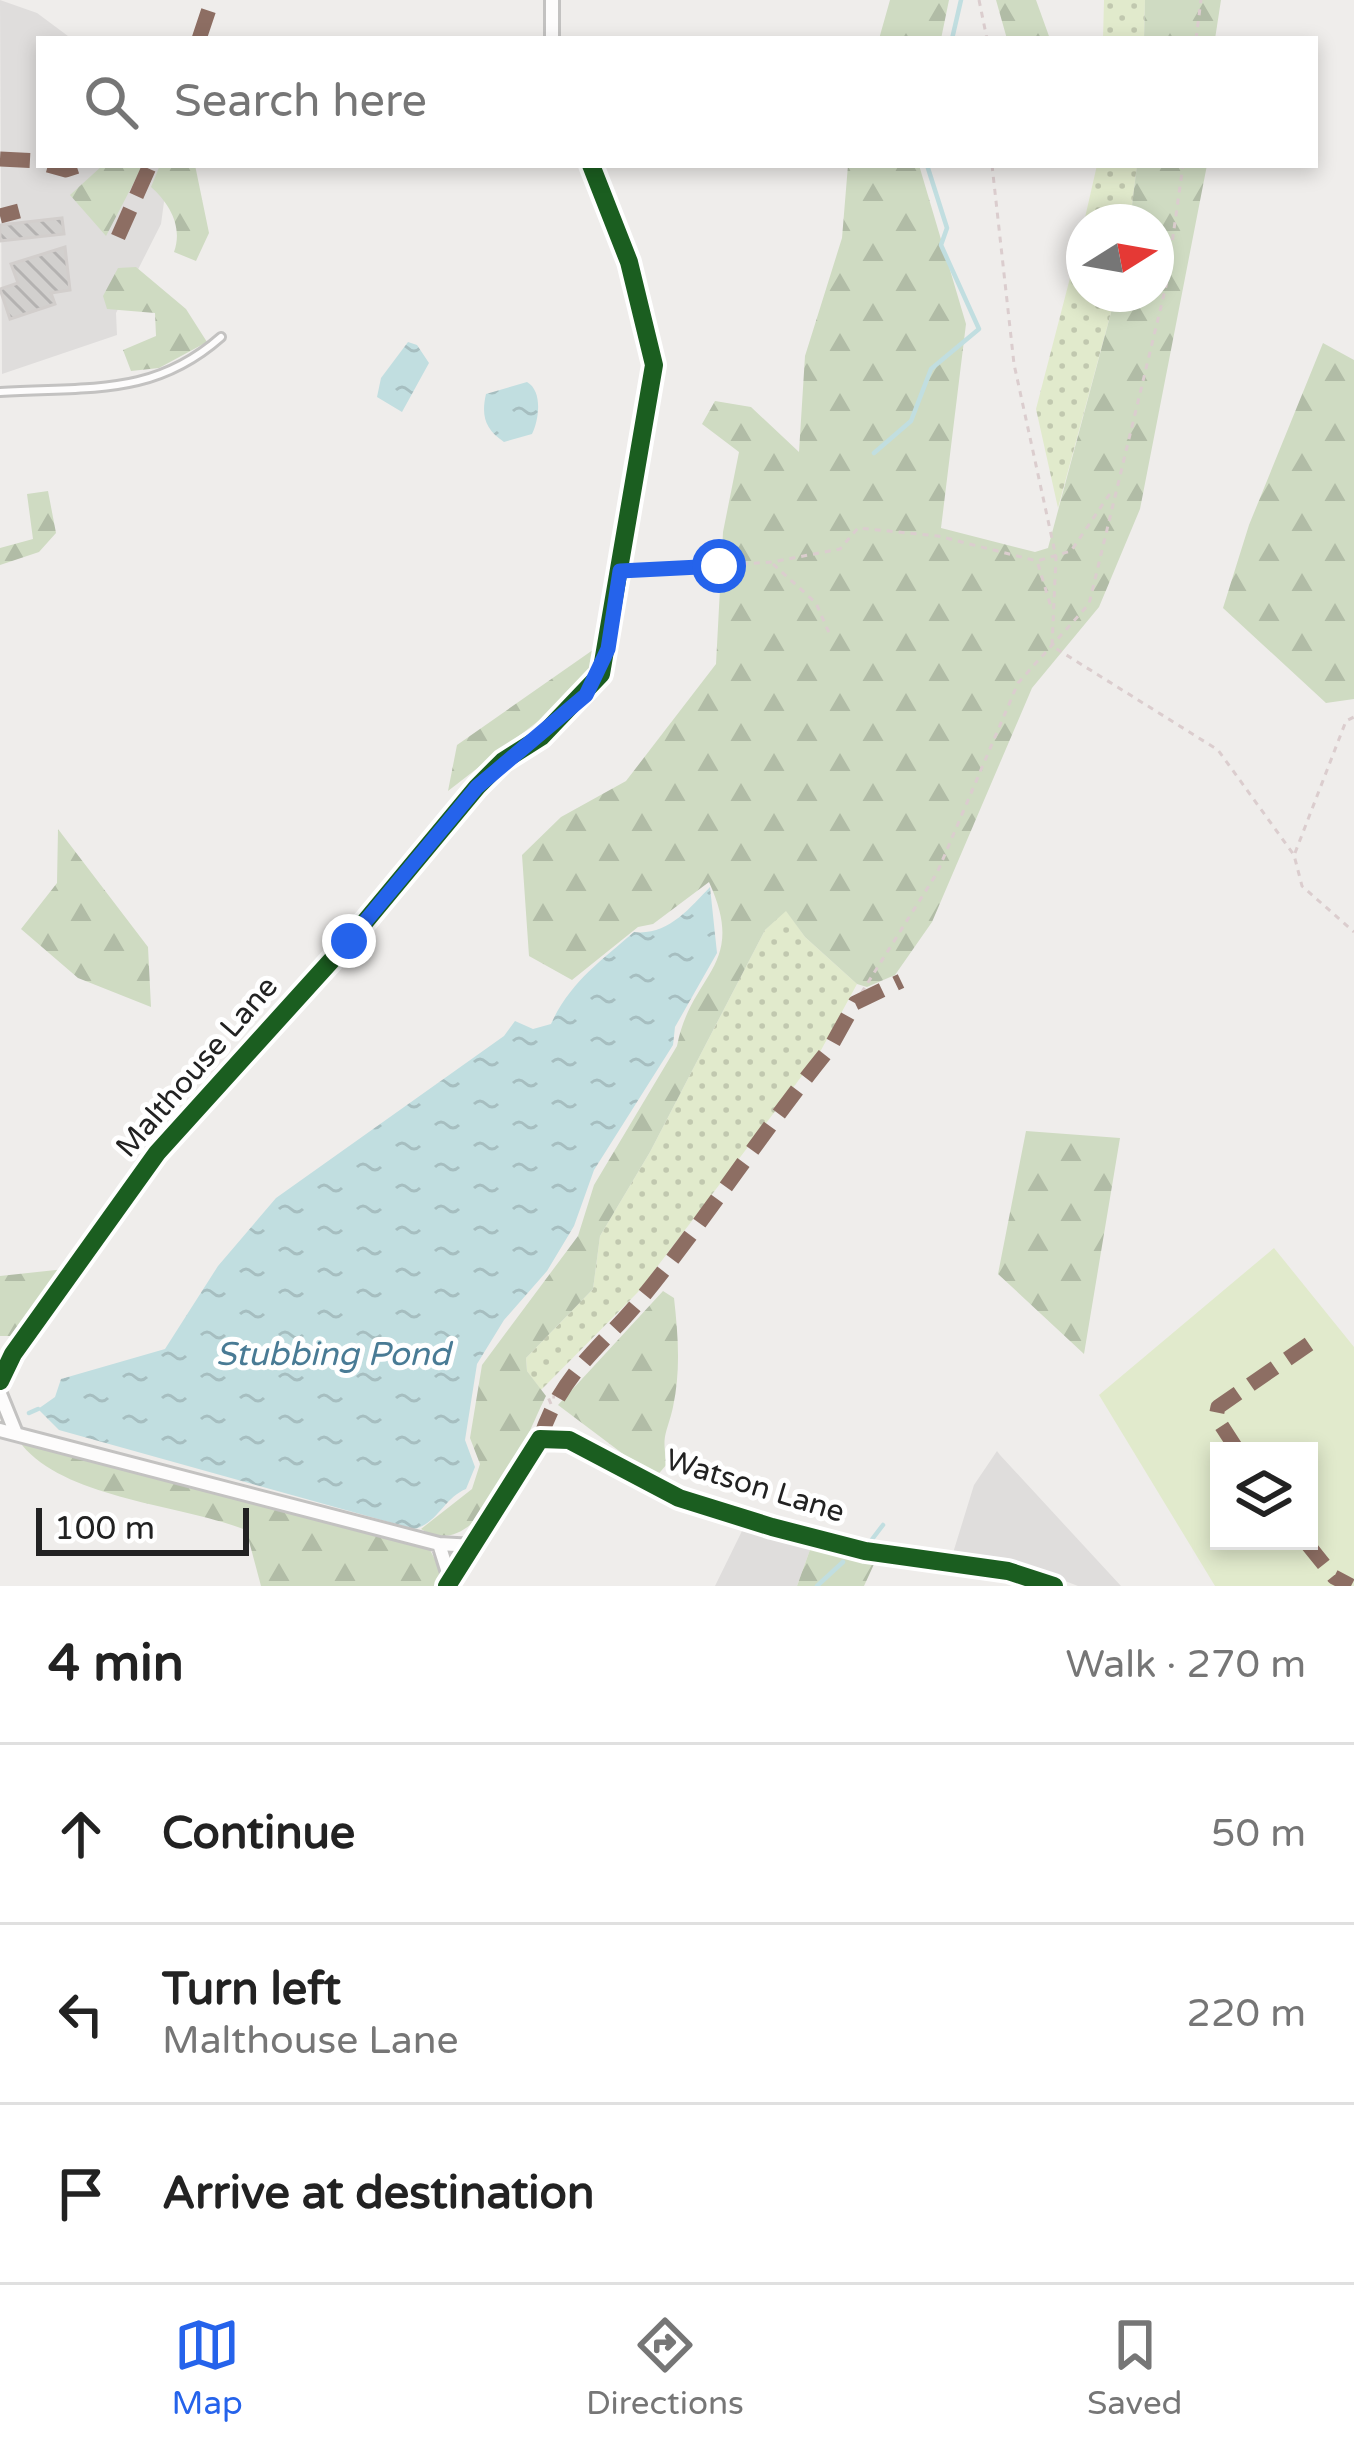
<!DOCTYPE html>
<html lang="en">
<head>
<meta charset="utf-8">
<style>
  body { margin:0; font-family:"Varela Round",sans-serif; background:#f6f6f6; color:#222 }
  .controls { position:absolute; right:36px; bottom:36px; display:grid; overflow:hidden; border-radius:0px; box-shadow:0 6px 18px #0003 }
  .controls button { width:108px; height:108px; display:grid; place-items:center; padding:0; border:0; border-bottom:3px solid #e0e0e0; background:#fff; color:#222; font:60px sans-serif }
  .compass { position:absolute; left:1066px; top:204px; width:108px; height:108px; border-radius:50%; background:#fff; box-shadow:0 6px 18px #0003; rotate:79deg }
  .scale { position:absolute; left:36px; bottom:30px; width:213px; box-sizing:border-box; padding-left:12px; border:6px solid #222; border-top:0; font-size:33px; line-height:42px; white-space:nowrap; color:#222; -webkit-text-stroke:9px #fff; paint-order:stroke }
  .stop { position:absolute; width:36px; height:36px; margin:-27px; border:9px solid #2563eb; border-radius:50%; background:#fff }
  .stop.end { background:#2563eb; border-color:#fff; box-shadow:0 3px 12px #0008 }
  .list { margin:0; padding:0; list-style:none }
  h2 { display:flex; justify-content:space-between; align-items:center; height:156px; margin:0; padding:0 48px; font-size:51px }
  h2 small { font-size:39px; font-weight:400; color:#767676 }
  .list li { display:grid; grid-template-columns:78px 1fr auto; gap:36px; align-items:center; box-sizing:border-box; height:180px; padding:0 48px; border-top:3px solid #e0e0e0 }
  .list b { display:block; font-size:45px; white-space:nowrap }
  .list p { margin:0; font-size:39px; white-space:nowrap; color:#767676 }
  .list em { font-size:39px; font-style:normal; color:#767676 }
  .icon { flex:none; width:66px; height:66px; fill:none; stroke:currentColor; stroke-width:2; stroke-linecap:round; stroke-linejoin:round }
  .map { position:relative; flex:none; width:1354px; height:1586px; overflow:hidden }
  .search { position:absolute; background:#fff; box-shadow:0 6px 18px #0003; left:36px; right:36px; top:36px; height:132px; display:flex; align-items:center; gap:30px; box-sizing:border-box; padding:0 42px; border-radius:0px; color:#767676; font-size:45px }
  .sheet { height:696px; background:#fff }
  nav { display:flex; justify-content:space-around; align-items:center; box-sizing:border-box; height:168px; border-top:3px solid #e0e0e0; background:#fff; font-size:33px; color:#767676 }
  nav a { display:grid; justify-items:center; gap:6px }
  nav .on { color:#2563eb }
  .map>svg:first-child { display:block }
  .residential { fill:#dfdddc }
  .grass { fill:url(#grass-dots) }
  .forest { fill:url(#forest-firs) }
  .garden { fill:#e1eacc; fill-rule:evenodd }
  .water { fill:url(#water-ripples) }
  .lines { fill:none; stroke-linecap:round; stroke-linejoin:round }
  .stream { stroke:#c1dee0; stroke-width:4.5 }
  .building { fill:url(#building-back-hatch); stroke:#d2cecc; stroke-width:3 }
  .service-casing { stroke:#c3c2c1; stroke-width:12 }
  .minor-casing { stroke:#c3c2c1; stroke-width:18 }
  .path { stroke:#dbcdce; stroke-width:3; stroke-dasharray:6 6; stroke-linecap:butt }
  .service { stroke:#fdfcfc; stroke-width:6 }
  .minor { stroke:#fdfcfc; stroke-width:12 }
  .quiet { stroke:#8d6e63; stroke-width:15; stroke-dasharray:30 15; stroke-linecap:butt }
  .cycleway-casing { stroke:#fff; stroke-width:26 }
  .cycleway { stroke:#1b5e20; stroke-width:18 }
  .route { stroke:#2563eb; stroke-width:15 }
  .labels { text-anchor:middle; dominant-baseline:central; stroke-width:10; stroke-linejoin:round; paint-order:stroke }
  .street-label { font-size:30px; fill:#222; stroke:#fff }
  .water-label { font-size:33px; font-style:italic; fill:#497b95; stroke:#fff }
</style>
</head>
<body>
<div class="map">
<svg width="1354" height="1586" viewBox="0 0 1354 1586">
  <defs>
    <pattern id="grass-dots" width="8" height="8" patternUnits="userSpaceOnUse" patternTransform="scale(3)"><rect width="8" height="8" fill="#e1eacc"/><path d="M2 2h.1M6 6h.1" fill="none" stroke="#c1c8af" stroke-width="1.8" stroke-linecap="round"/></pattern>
    <pattern id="forest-firs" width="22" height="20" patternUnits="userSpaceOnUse" patternTransform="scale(3)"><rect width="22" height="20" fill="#cfdbc2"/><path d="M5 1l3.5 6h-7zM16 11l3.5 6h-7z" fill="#b1bca6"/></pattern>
    <pattern id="water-ripples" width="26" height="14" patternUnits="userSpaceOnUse" patternTransform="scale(3)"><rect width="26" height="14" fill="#c1dee0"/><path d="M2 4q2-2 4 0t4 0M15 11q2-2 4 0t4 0" fill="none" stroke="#a6bec0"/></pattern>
    <pattern id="building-back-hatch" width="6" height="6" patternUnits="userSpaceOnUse" patternTransform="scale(3)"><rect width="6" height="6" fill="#d2d0ce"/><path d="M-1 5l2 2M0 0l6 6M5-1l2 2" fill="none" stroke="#b4b2b1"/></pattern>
  </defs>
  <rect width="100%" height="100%" fill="#efedeb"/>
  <!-- residential -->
  <path class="residential" d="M 0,0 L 37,13 L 72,39 L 39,39 L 39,165 L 169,165 L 161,224 L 116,313 L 117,335 L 2,374 Z
    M 997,1451 L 1000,1455 L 1121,1586 L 1078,1586 L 1042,1572 L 953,1553 L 974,1485 Z
    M 742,1531 L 811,1547 L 797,1586 L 715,1586 Z"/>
  <!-- grass -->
  <path class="grass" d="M 1104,0 L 1145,0 L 1144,39 L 1103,39 Z
    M 1097,165 L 1137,165 L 1130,222 L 1084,222 Z
    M 1084,224 L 1084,294 L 1116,294 L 1058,508 L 1036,409 Z
    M 786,910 L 805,937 L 857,984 L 820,1052 L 638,1292 L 541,1390 L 527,1371 L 526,1358 L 593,1289 L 600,1236 L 650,1152 L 765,930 Z"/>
  <!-- forest -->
  <path class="forest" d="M 890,0 L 949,0 L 941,39 L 879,39 Z
    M 996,0 L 1036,0 L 1050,39 L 1007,39 Z
    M 1145,0 L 1221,0 L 1215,39 L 1144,39 Z
    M 103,165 L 143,165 L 106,236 L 70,195 Z
    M 160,165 L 195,165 L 209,233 L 196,261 L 174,252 C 183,227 170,204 151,187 Z
    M 848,165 L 919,165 L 966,324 L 941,528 L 1035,552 L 1048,548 L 1116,294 L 1156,294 L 1156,222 L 1130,222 L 1137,165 L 1207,165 L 1140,509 L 1099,607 L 1032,688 L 932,922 L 895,975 L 867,987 L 857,984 L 805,937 L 786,911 L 765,930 L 650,1152 L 600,1236 L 593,1289 L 526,1358 L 527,1371 L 546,1396 C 526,1435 480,1568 421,1529 L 472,1489 L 480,1464 L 470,1438 L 482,1365 L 578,1236 L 594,1185 L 677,1046 C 691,972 748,967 709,882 L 653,924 L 638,927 L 572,980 L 529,956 L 522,855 L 561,817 L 626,781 L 716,664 L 723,532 L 739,452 L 702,424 L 715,401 L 751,407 L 799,452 L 805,356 L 842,238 Z
    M 136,267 L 186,309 L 207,342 L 159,368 L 131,371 L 123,350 L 156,336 L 155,313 L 107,309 L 103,296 L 118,268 Z
    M 1323,343 L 1354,360 L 1354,699 L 1326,703 L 1223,608 L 1249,525 Z
    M 48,491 L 56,533 L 39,552 L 0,565 L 0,548 L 33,539 L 27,494 Z
    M 600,645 L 586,684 L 448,791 L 457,745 Z
    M 58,829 L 148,947 L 151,1007 L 78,978 L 21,929 L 57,883 Z
    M 1026,1131 L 1120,1138 L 1084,1354 L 998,1274 Z
    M 65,1269 L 11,1336 L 0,1336 L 0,1276 Z
    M 663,1291 L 674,1298 C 678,1334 681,1370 673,1407 C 667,1434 661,1434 667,1464 L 655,1478 L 558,1405 Z
    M 33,1440 L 429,1548 L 444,1577 L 438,1586 L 261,1586 L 246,1530 C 183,1505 66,1499 22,1445 Z
    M 811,1547 L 875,1562 L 864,1586 L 797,1586 Z"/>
  <!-- garden -->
  <path class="garden" d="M 1274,1248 L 1354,1347 L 1354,1586 L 1215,1586 L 1099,1395 ZM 1219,1451 L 1309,1451 L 1309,1541 L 1219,1541 Z"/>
  <!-- water -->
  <path class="water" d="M 408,342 L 417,345 L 429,363 L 402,412 L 377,397 L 381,378 Z
    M 527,382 C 543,391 539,420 532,434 L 504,442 C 485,429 481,416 486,394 Z
    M 710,887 L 717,953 L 675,1027 L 673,1045 L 594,1170 L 574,1226 L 547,1271 L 504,1320 L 477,1364 L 465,1440 L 475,1467 L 466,1489 C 444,1498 437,1524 414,1529 L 59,1430 L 38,1409 L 55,1397 L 61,1379 L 165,1349 L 218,1266 L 276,1198 L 504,1036 L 515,1021 L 533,1029 L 551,1024 C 570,982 601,961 634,932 C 667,936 689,909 710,887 Z"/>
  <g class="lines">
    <!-- stream -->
    <path class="stream" d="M 952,39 L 961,0
      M 874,453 L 911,421 L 931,369 L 979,329 L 941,245 L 947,228 L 927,165
      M 29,1413 L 38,1409
      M 859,1542 L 870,1542 L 883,1525
      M 817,1586 L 843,1562"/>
  </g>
  <!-- building -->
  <path class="building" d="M 62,218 L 64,234 L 0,241 L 0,225 Z
    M 65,247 L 70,290 L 51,293 L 55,304 L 10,319 L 0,289 L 18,283 L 11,264 Z"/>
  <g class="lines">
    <defs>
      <path id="service" d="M 0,392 C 87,386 152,398 221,337"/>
      <path id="minor" d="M 552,39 L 552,0
        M 0,1381 L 13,1354 L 157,1153 L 349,941 L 477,787 L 503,761 L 541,737 L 601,674 L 654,365 L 629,262 L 591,165
        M 0,1394 L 15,1431
        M 0,1430 L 439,1544 L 474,1546
        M 439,1544 L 450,1579
        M 447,1586 L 540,1439 L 569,1440 L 679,1498 L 772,1527 L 865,1551 L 1008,1571 L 1054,1586"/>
    </defs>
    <!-- service casing -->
    <use href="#service" class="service-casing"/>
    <!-- minor casing -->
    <use href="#minor" class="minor-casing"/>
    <!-- path -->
    <path class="path" d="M 979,0 L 987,39
      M 1196,39 L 1201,0
      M 992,165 L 1014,364 L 1056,557 L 1052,646 L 1218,750 L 1294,855 L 1302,886 L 1354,932
      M 773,564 L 816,603 L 830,635
      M 1038,564 L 1051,607
      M 634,571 L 772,562 L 840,549 L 858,528 L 938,536 L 1037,561 L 1071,551 L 1111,492
      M 1295,853 L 1346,721 L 1354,717
      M 855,1003 L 937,873 L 1018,683 L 1089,604 L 1166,286 L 1183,165
      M 551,1404 L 548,1397 L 555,1397"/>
    <!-- service -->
    <use href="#service" class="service"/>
    <!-- minor -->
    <use href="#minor" class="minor"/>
    <!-- quiet -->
    <path class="quiet" d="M 199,39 L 212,0
      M 0,159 L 39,161
      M 48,165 L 66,170 L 81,165
      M 0,216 L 19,211
      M 118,237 L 150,165
      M 540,1439 C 562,1372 599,1350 641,1299 C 707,1218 764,1129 830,1048 L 855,1003 L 901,981
      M 1238,1451 L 1216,1417 L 1218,1407 L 1309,1344
      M 1305,1541 L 1334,1577 L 1351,1586"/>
    <defs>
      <path id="cycleway" d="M 0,1381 L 13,1354 L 157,1153 L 349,941 L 477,787 L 503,761 L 541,737 L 601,674 L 654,365 L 629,262 L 591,165
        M 447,1586 L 540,1439 L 569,1440 L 679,1498 L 772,1527 L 865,1551 L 1008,1571 L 1054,1586"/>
    </defs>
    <!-- cycleway casing -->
    <use href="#cycleway" class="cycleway-casing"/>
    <!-- cycleway -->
    <use href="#cycleway" class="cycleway"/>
  </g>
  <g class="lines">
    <!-- route -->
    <path class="route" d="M 349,941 L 477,787 L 586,695 L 608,649 L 620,571 L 719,566"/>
  </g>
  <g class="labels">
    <!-- street labels -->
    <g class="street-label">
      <text transform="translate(197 1067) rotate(-49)">Malthouse Lane</text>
      <text transform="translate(755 1486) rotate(17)">Watson Lane</text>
    </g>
    <!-- water labels -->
    <g class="water-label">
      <text x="333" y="1354">Stubbing Pond</text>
    </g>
  </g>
</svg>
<div class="controls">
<button><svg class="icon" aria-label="layers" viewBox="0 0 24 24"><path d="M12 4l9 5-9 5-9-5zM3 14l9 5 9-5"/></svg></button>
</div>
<svg class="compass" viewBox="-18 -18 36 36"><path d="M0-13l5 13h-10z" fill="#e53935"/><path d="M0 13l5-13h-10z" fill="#767676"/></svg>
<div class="scale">100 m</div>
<div class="stop" style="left:719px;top:566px"></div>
<div class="stop end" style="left:349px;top:941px"></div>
<div class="search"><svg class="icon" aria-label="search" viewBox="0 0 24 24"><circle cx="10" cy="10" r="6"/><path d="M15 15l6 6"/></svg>Search here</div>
</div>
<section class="sheet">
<h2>4 min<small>Walk · 270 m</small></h2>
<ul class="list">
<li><svg class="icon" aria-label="ahead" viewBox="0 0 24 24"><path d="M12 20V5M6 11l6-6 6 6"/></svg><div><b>Continue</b></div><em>50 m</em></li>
<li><svg class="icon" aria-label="left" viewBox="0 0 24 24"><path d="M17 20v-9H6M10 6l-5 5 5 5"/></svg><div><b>Turn left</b><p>Malthouse Lane</p></div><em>220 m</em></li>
<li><svg class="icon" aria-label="arrive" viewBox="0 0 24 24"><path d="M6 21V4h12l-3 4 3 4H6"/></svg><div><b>Arrive at destination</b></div></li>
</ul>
</section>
<nav>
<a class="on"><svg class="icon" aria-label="map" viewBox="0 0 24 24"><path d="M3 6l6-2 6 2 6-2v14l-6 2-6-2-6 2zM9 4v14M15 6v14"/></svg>Map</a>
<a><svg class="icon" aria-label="directions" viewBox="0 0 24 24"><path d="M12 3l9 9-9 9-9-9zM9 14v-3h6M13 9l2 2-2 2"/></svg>Directions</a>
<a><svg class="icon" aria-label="saved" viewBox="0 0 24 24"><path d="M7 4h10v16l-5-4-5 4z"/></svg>Saved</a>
</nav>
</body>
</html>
